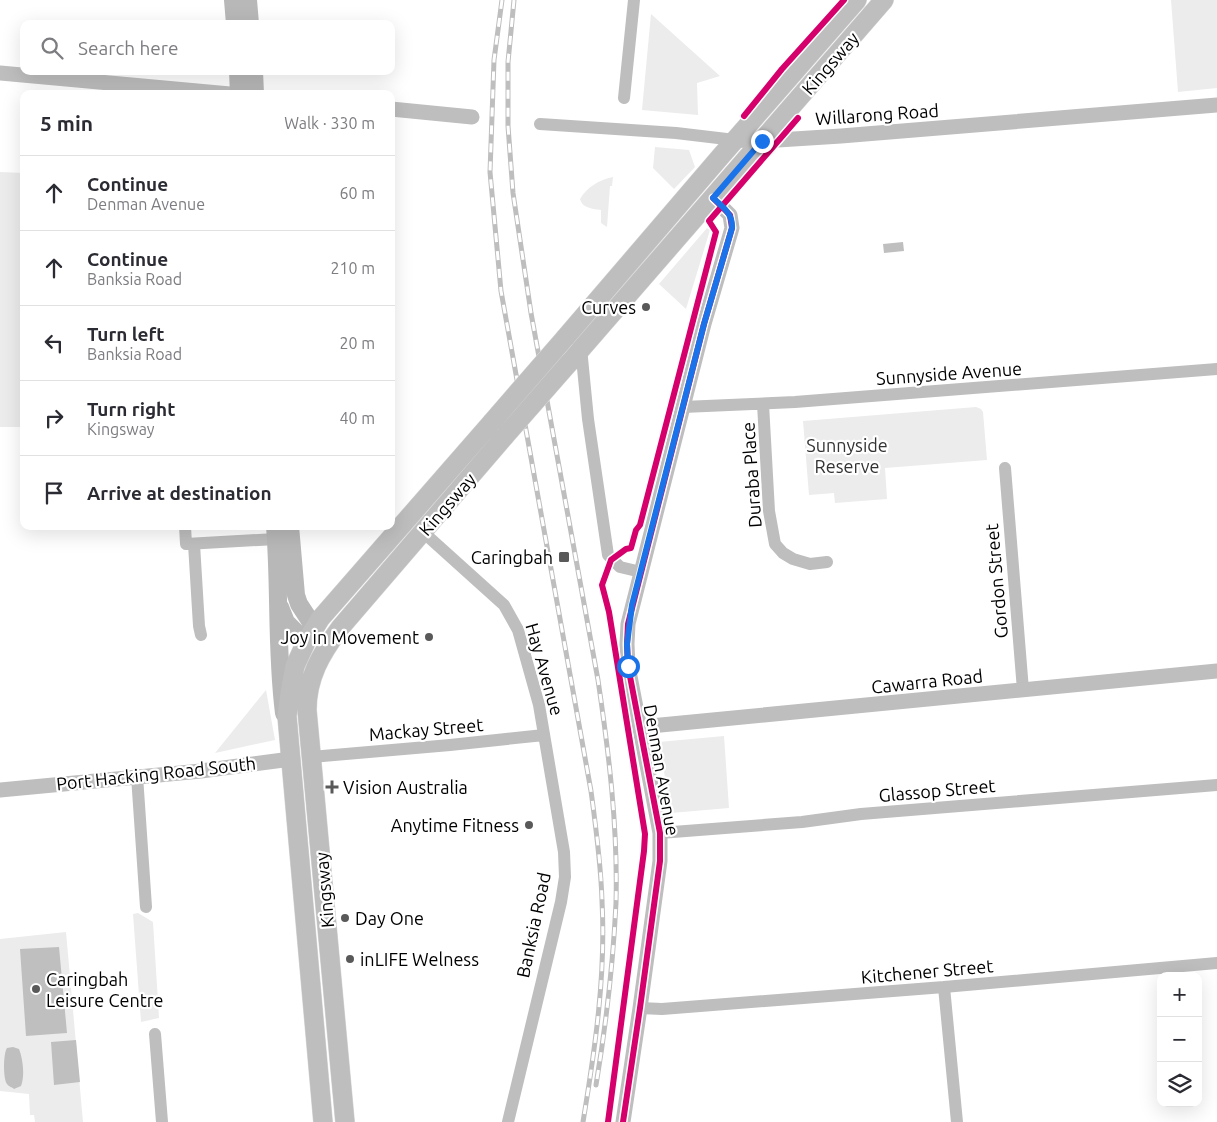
<!DOCTYPE html>
<html lang="en">
<head>
<meta charset="utf-8">
<style>
  body { margin:0; font-family:Ubuntu,sans-serif; background:#f2f2f3; color:#2b2b33 }
  .controls { position:absolute; right:15px; bottom:15px; display:grid; overflow:hidden; border-radius:10px; box-shadow:0 5px 20px #0002 }
  .controls button { width:45px; height:45px; display:grid; place-items:center; padding:0; border:0; border-bottom:1px solid #e1e1e2; background:#fff; color:#2b2b33; font:25px sans-serif }
  .stop { position:absolute; width:15px; height:15px; margin:-11px; border:4px solid #1a73e8; border-radius:50%; background:#fff }
  .stop.end { background:#1a73e8; border-color:#fff; box-shadow:0 1px 5px #0008 }
  .list { margin:0; padding:0; list-style:none }
  h2 { display:flex; justify-content:space-between; align-items:center; height:65px; margin:0; padding:0 20px; font-size:21px }
  h2 small { font-size:16px; font-weight:400; color:#7c7c81 }
  .list li { display:grid; grid-template-columns:32px 1fr auto; gap:15px; align-items:center; box-sizing:border-box; height:75px; padding:0 20px; border-top:1px solid #e1e1e2 }
  .list b { display:block; font-size:19px; white-space:nowrap }
  .list p { margin:0; font-size:16px; white-space:nowrap; color:#7c7c81 }
  .list em { font-size:16px; font-style:normal; color:#7c7c81 }
  .icon { flex:none; width:28px; height:28px; fill:none; stroke:currentColor; stroke-width:2; stroke-linecap:round; stroke-linejoin:round }
  .map { position:relative; flex:none; width:1217px; height:1122px; overflow:hidden }
  .search { position:absolute; background:#fff; box-shadow:0 5px 20px #0002; left:20px; top:20px; width:375px; height:55px; display:flex; align-items:center; gap:12px; box-sizing:border-box; padding:0 18px; border-radius:10px; color:#7c7c81; font-size:19px }
  .panel { position:absolute; background:#fff; box-shadow:0 5px 20px #0002; left:20px; top:90px; width:375px; height:440px; border-radius:10px }
  .map>svg:first-child { display:block }
  .green { fill:#ececec }
  .water { fill:#bfbfbf }
  .lines { fill:none; stroke-linecap:round; stroke-linejoin:round }
  .primary-casing { stroke:#dbdbdb; stroke-width:20 }
  .minor { stroke:#bebebe; stroke-width:12 }
  .tertiary { stroke:#bebebe; stroke-width:15 }
  .secondary { stroke:#b8b8b8; stroke-width:18 }
  .primary { stroke:#bebebe; stroke-width:19 }
  .rail-casing { stroke:#bebebe; stroke-width:5 }
  .rail { stroke:#fff; stroke-width:3; stroke-dasharray:9; stroke-linecap:butt }
  .primary-bridge-casing { stroke:#dbdbdb; stroke-width:20; stroke-linecap:butt }
  .primary-bridge { stroke:#bebebe; stroke-width:19 }
  .cycleway-casing { stroke:#fff; stroke-width:9 }
  .cycleway { stroke:#d6006c; stroke-width:6 }
  .route { stroke:#1a73e8; stroke-width:6 }
  .poi-dot { fill:#595959; stroke:#fff; stroke-width:2 }
  .labels { text-anchor:middle; dominant-baseline:central; stroke-width:4.5; stroke-linejoin:round; paint-order:stroke }
  .street-label { font-size:18px; fill:#000; stroke:#fff }
  .poi-label { font-size:18px; fill:#000; stroke:#fff; text-anchor:end }
  .park-label { font-size:18px; fill:#333; stroke:#fff }
</style>
</head>
<body>
<div class="map">
<svg width="1217" height="1122" viewBox="0 0 1217 1122">
  <rect width="100%" height="100%" fill="#fff"/>
  <!-- green -->
  <path class="green" d="M 1171,0 L 1217,0 L 1217,88 L 1178,92 Z
    M 651,14 L 720,76 L 697,83 L 698,115 L 642,110 Z
    M 655,147 L 689,150 L 695,167 L 674,189 L 653,168 Z
    M 0,172 L 24,173 L 24,427 L 0,427 Z
    M 613,177 L 612,186 L 610,186 L 607,227 L 601,223 L 601,210 C 593,209 582,208 580,199 C 587,187 599,180 613,177 Z
    M 707,228 L 710,230 L 686,309 L 659,284 Z
    M 976,407 L 981,409 L 983,412 L 987,460 L 885,468 L 887,499 L 835,503 L 834,493 L 809,495 L 803,421 Z
    M 266,690 L 275,740 L 215,753 Z
    M 724,736 L 729,808 L 671,813 L 659,742 Z
    M 138,913 L 153,922 L 159,1018 L 141,1022 L 133,914 Z
    M 66,932 L 83,1122 L 35,1122 L 34,1115 L 30,1115 L 29,1094 L 0,1091 L 0,939 Z"/>
  <!-- water -->
  <path class="water" d="M 903,242 L 904,251 L 884,253 L 883,244 Z
    M 59,947 L 67,1033 L 26,1036 L 20,949 Z
    M 76,1040 L 80,1082 L 54,1085 L 51,1042 Z
    M 13,1047 L 19,1049 C 23,1059 25,1076 21,1086 L 14,1089 C 12,1087 9,1087 7,1084 C 3,1079 3,1054 7,1048 Z"/>
  <g class="lines">
    <defs>
      <path id="primary" d="M 565,338 L 721,156 L 857,0
        M 569,363 L 884,0
        M 323,1122 L 287,716 L 290,693 L 295,666 L 306,642 L 320,619 L 492,422
        M 345,1122 L 307,710 C 307,677 321,654 340,628 L 505,436"/>
    </defs>
    <!-- primary casing -->
    <use href="#primary" class="primary-casing"/>
    <!-- minor -->
    <path class="minor" d="M 624,98 L 634,0
      M 540,124 L 676,133 L 735,140
      M 581,348 L 588,419 L 608,555 L 620,567 L 641,572
      M 763,404 L 769,511 L 775,544 L 783,553 L 793,559 L 810,564 L 827,562
      M 683,407 L 795,402 L 1217,369
      M 1005,468 L 1023,690
      M 185,526 L 186,544 L 276,539
      M 423,532 L 504,605 L 518,630 L 539,705 L 564,852 L 565,877 L 561,902 L 508,1122
      M 194,544 L 199,626 L 201,635
      M 311,757 L 450,745 L 544,735
      M 137,776 L 146,907
      M 660,833 L 802,822 L 861,814 L 1217,785
      M 944,987 L 957,1122
      M 640,1008 L 662,1009 L 944,987 L 1217,963
      M 155,1034 L 162,1122"/>
    <!-- tertiary -->
    <path class="tertiary" d="M 0,73 L 230,94
      M 391,109 L 472,117
      M 735,140 L 762,141 L 841,136 L 1217,105
      M 640,727 L 1217,671
      M 0,790 L 201,771 L 291,759
      M 623,1122 L 640,1008 L 660,861 L 660,833 L 628,666 L 627,644 L 628,624 L 704,324 L 732,228 L 730,215 L 713,198"/>
    <!-- secondary -->
    <path class="secondary" d="M 233,0 L 235,24
      M 248,0 L 250,24
      M 238,71 L 239,94
      M 254,71 L 255,94
      M 275,526 C 280,588 276,651 284,713
      M 290,526 L 296,595 L 299,604 L 314,627
      M 280,607 L 286,622 L 306,642"/>
    <!-- primary -->
    <use href="#primary" class="primary"/>
    <defs>
      <path id="rail" d="M 502,0 L 494,60 L 490,172 L 501,291 L 591,791 C 596,828 601,864 602,901 C 606,975 595,1049 583,1122
        M 514,0 L 508,62 L 508,126 L 513,193 L 531,313 L 598,680 C 609,754 618,828 616,903 C 613,965 606,1025 596,1085"/>
    </defs>
    <!-- rail casing -->
    <use href="#rail" class="rail-casing"/>
    <!-- rail -->
    <use href="#rail" class="rail"/>
    <defs>
      <path id="primary-bridge" d="M 492,422 L 565,338
        M 505,436 L 569,363"/>
    </defs>
    <!-- primary-bridge casing -->
    <use href="#primary-bridge" class="primary-bridge-casing"/>
    <!-- primary-bridge -->
    <use href="#primary-bridge" class="primary-bridge"/>
    <defs>
      <path id="cycleway" d="M 744,116 L 782,69 L 844,0
        M 608,1122 L 644,851 L 645,834 L 609,612 L 602,585 L 611,560 L 626,549 L 631,548 L 636,530 L 640,525 L 716,232 L 709,221 L 798,118
        M 623,1122 L 640,1008 L 660,861 L 660,833 L 628,666 L 627,644 L 628,624 L 704,324 L 732,228 L 730,215 L 713,198"/>
    </defs>
    <!-- cycleway casing -->
    <use href="#cycleway" class="cycleway-casing"/>
    <!-- cycleway -->
    <use href="#cycleway" class="cycleway"/>
  </g>
  <g class="lines">
    <!-- route -->
    <path class="route" d="M 628,666 L 627,644 L 632,605 L 704,324 L 732,228 C 733,214 723,207 713,198 L 762,141"/>
  </g>
  <!-- markers -->
  <g class="poi-dot">
    <circle cx="646" cy="307" r="5"/>
    <rect x="558" y="551" width="12" height="12" rx="2.5"/>
    <circle cx="429" cy="637" r="5"/>
    <path d="M329.5 779.5h5v5h5v5h-5v5h-5v-5h-5v-5h5z"/>
    <circle cx="529" cy="825" r="5"/>
    <circle cx="345" cy="918" r="5"/>
    <circle cx="350" cy="959" r="5"/>
    <circle cx="36" cy="989" r="5"/>
  </g>
  <g class="labels">
    <!-- street labels -->
    <g class="street-label">
      <text transform="translate(830 63) rotate(-49)">Kingsway</text>
      <text transform="translate(877 114) rotate(-4)">Willarong Road</text>
      <text transform="translate(949 373) rotate(-4)">Sunnyside Avenue</text>
      <text transform="translate(751 475) rotate(-94)">Duraba Place</text>
      <text transform="translate(447 504) rotate(-49)">Kingsway</text>
      <text transform="translate(996 581) rotate(-95)">Gordon Street</text>
      <text transform="translate(545 669) rotate(74)">Hay Avenue</text>
      <text transform="translate(927 681) rotate(-6)">Cawarra Road</text>
      <text transform="translate(426 729) rotate(-5)">Mackay Street</text>
      <text transform="translate(662 770) rotate(80)">Denman Avenue</text>
      <text transform="translate(156 773) rotate(-6)">Port Hacking Road South</text>
      <text transform="translate(937 790) rotate(-5)">Glassop Street</text>
      <text transform="translate(324 890) rotate(-95)">Kingsway</text>
      <text transform="translate(533 925) rotate(-78)">Banksia Road</text>
      <text transform="translate(927 971) rotate(-5)">Kitchener Street</text>
    </g>
    <!-- poi labels -->
    <g class="poi-label">
      <text x="636" y="307">Curves</text>
      <text x="553" y="557">Caringbah</text>
      <text x="419" y="637">Joy in Movement</text>
      <text x="343" y="787" text-anchor="start">Vision Australia</text>
      <text x="519" y="825">Anytime Fitness</text>
      <text x="355" y="918" text-anchor="start">Day One</text>
      <text x="360" y="959" text-anchor="start">inLIFE Welness</text>
      <text x="46" y="979" text-anchor="start">Caringbah<tspan x="46" dy="21">Leisure Centre</tspan></text>
    </g>
    <!-- park labels -->
    <g class="park-label">
      <text x="847" y="445">Sunnyside<tspan x="847" dy="21">Reserve</tspan></text>
    </g>
  </g>
</svg>
<div class="controls">
<button>+</button>
<button>−</button>
<button><svg class="icon" aria-label="layers" viewBox="0 0 24 24"><path d="M12 4l9 5-9 5-9-5zM3 14l9 5 9-5"/></svg></button>
</div>
<div class="stop" style="left:628px;top:666px"></div>
<div class="stop end" style="left:762px;top:141px"></div>
<div class="search"><svg class="icon" aria-label="search" viewBox="0 0 24 24"><circle cx="10" cy="10" r="6"/><path d="M15 15l6 6"/></svg>Search here</div>
<section class="panel">
<h2>5 min<small>Walk · 330 m</small></h2>
<ul class="list">
<li><svg class="icon" aria-label="ahead" viewBox="0 0 24 24"><path d="M12 20V5M6 11l6-6 6 6"/></svg><div><b>Continue</b><p>Denman Avenue</p></div><em>60 m</em></li>
<li><svg class="icon" aria-label="ahead" viewBox="0 0 24 24"><path d="M12 20V5M6 11l6-6 6 6"/></svg><div><b>Continue</b><p>Banksia Road</p></div><em>210 m</em></li>
<li><svg class="icon" aria-label="left" viewBox="0 0 24 24"><path d="M17 20v-9H6M10 6l-5 5 5 5"/></svg><div><b>Turn left</b><p>Banksia Road</p></div><em>20 m</em></li>
<li><svg class="icon" aria-label="right" viewBox="0 0 24 24"><path d="M7 20v-9h11M14 6l5 5-5 5"/></svg><div><b>Turn right</b><p>Kingsway</p></div><em>40 m</em></li>
<li><svg class="icon" aria-label="arrive" viewBox="0 0 24 24"><path d="M6 21V4h12l-3 4 3 4H6"/></svg><div><b>Arrive at destination</b></div></li>
</ul>
</section>
</div>
</body>
</html>
